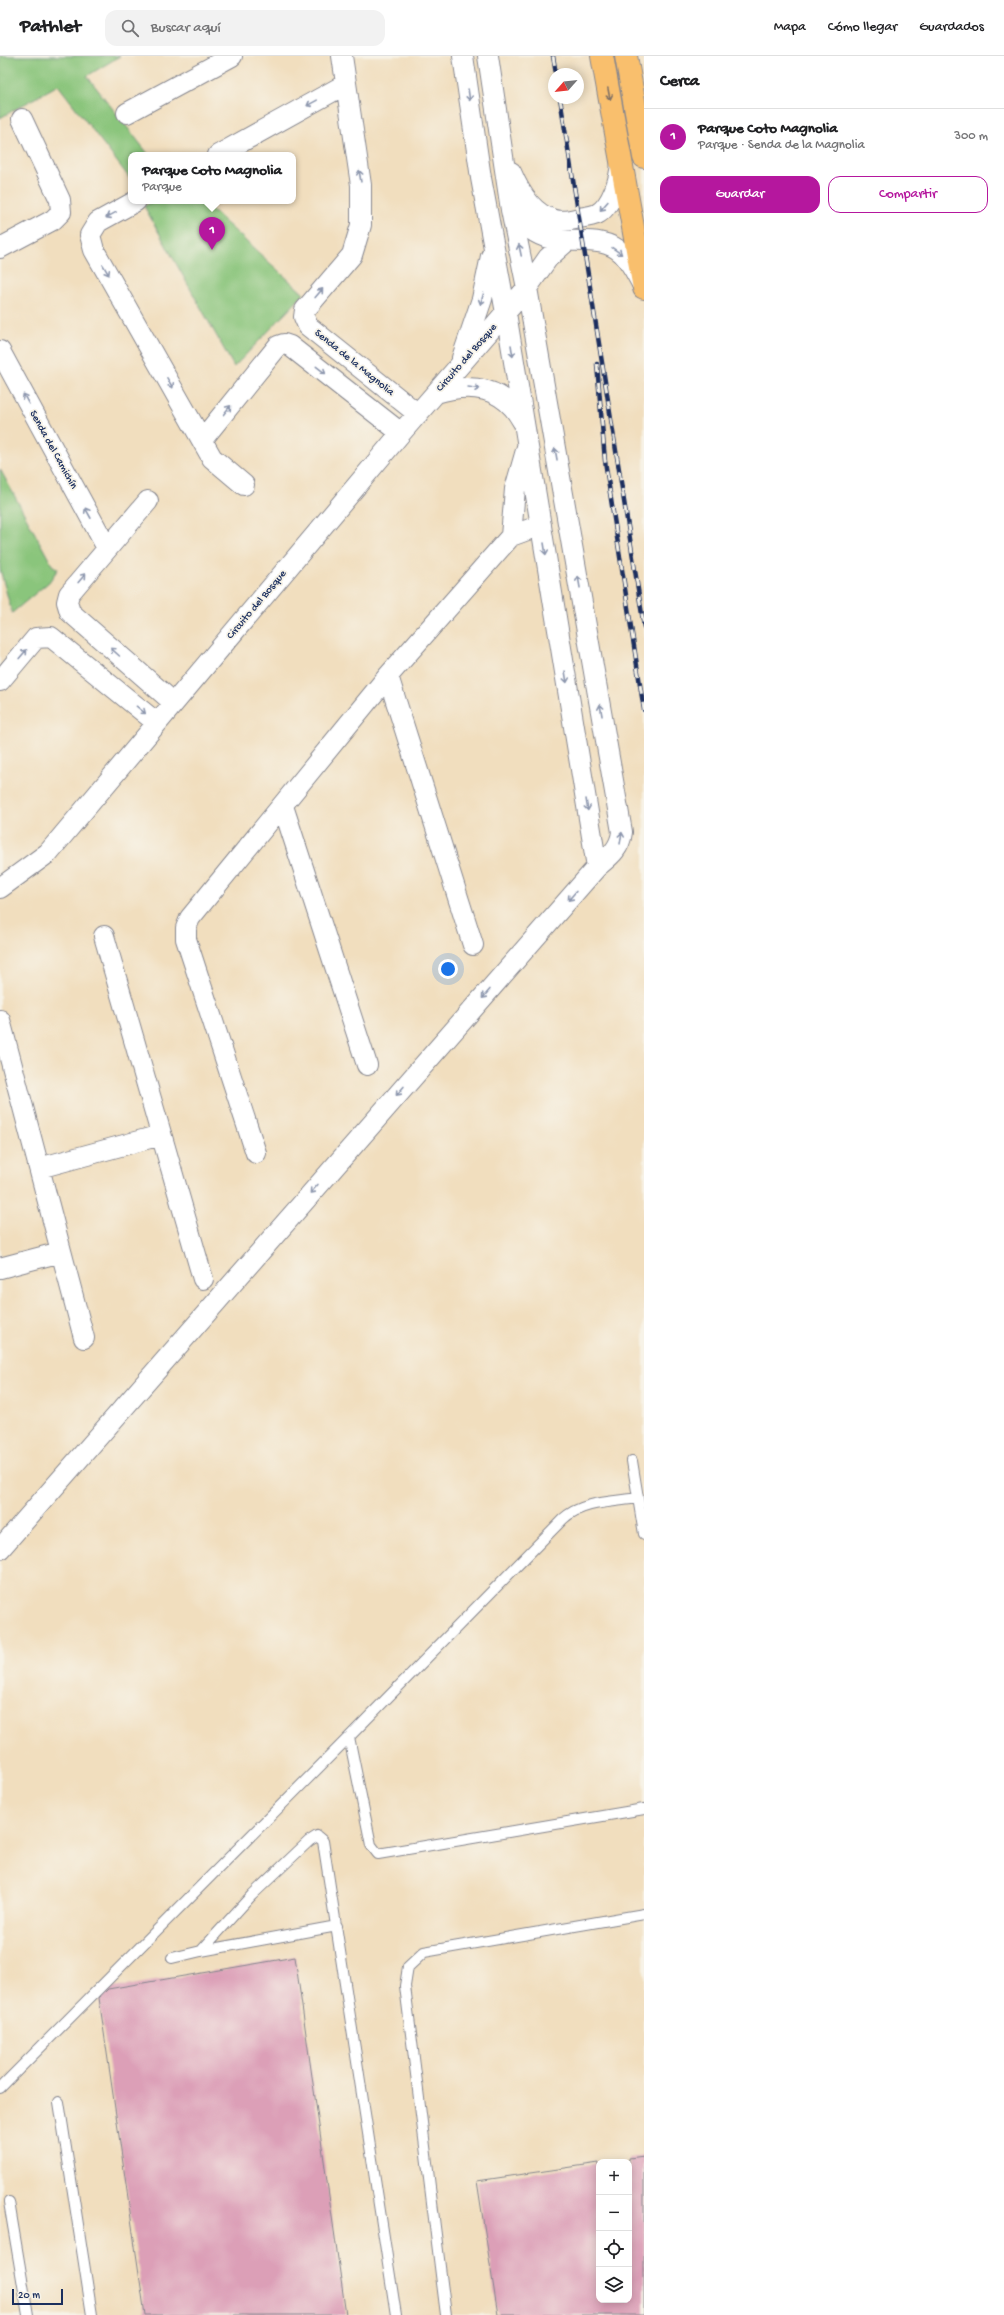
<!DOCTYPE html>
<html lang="es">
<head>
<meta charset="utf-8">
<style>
  body { margin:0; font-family:"Gochi Hand",sans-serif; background:#f2f2f2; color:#202124 }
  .controls { position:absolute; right:12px; bottom:12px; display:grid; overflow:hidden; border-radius:8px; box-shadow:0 2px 10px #0003 }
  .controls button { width:36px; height:36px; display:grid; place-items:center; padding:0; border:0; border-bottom:1px solid #e0e0e0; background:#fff; color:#202124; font:20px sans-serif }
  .compass { position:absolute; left:548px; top:12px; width:36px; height:36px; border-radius:50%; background:#fff; box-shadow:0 2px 10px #0003; rotate:243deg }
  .scale { position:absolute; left:12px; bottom:10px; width:51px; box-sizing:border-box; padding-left:4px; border:2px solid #1b2f5e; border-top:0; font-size:11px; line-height:14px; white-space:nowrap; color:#1b2f5e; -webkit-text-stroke:3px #f7f3e8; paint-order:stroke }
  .you { position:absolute; left:448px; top:913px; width:14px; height:14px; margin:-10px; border:3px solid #fff; border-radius:50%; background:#1a73e8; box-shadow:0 0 0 6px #1a73e833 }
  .badge { display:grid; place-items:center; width:26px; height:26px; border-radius:50%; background:#b5179e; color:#fff; font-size:13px; font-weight:700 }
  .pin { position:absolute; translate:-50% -33px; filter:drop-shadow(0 1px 2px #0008) }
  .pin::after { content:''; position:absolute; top:21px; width:14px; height:12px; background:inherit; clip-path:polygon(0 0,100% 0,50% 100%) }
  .popup { position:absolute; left:128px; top:96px; width:168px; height:52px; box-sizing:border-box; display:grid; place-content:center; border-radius:8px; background:#fff; filter:drop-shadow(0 1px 3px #0005); font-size:13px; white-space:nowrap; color:#757577 }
  .popup b { font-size:15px; color:#202124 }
  .popup::after { content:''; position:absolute; left:50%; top:100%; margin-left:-8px; border:8px solid transparent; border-top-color:#fff }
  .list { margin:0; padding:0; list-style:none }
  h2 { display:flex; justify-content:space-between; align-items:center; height:52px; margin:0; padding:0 16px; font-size:17px }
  h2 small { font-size:13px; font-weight:400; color:#757577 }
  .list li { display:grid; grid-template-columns:26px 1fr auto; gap:12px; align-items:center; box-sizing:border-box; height:56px; padding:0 16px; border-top:1px solid #e0e0e0 }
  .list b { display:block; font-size:15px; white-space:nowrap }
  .list p { margin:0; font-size:13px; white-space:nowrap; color:#757577 }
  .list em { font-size:13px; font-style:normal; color:#757577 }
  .actions { display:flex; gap:8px; padding:12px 16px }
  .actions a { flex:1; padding:9px 0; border:1px solid #b5179e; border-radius:12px; text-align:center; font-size:14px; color:#b5179e }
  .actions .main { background:#b5179e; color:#fff }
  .icon { flex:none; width:22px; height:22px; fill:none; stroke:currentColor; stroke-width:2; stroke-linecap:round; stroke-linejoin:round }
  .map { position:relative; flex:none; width:644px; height:2259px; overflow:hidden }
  header { display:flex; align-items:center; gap:24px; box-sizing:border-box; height:56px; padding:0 20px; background:#fff; border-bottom:1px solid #e0e0e0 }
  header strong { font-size:19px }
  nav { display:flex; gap:22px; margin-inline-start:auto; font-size:14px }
  .search { width:280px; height:36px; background:#f2f2f2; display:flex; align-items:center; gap:10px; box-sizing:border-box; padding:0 14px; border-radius:12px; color:#757577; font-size:15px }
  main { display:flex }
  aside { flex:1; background:#fff }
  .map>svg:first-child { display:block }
  .green { fill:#8ac57b; stroke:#527a6c }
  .building { fill:#dc9fb7 }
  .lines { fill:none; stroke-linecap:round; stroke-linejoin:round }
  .lane-casing { stroke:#86868e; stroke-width:12 }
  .street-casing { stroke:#86868e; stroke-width:22 }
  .highway-casing { stroke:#86868e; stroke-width:24 }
  .lane { stroke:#fff; stroke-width:10 }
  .street { stroke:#fff; stroke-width:20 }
  .highway { stroke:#f9bf6d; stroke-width:22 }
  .rail-casing { stroke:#1b2f5e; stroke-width:4.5 }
  .rail { stroke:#f7f3e8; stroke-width:3; stroke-dasharray:9; stroke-linecap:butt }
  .oneway { stroke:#7f7065 }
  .oneway2 { stroke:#8d97ae }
  .labels { text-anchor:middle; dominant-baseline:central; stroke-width:3.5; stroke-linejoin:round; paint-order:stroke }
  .street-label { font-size:11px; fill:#1b2f5e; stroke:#f7f3e8 }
</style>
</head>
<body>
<header>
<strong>Pathlet</strong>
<div class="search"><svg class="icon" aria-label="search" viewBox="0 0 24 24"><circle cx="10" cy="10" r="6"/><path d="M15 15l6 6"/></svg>Buscar aquí</div>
<nav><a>Mapa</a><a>Cómo llegar</a><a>Guardados</a></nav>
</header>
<main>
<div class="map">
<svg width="644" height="2259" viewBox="0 0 644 2259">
  <rect width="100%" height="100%" fill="#f7f3e8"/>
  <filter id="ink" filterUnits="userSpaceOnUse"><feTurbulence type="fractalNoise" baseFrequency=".025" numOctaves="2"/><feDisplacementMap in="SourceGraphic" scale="8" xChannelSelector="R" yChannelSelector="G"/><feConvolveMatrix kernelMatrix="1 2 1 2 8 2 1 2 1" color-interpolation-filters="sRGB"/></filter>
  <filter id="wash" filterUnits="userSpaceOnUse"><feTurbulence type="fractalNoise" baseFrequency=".012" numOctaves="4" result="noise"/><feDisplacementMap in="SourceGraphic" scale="16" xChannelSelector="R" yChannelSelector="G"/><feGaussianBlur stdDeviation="0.9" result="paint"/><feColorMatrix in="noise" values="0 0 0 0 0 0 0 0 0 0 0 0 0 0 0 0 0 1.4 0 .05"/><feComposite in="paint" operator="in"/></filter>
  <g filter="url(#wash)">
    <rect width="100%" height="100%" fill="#f1debe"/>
    <!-- green -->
    <path class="green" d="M 0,0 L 120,0 L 87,20 L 149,99 L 131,99 L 131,124 L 58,29 L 0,62 Z
      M 154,145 L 202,145 L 304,238 L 234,311 L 144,150 Z
      M 0,413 L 52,509 L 58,513 L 49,526 L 12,557 L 0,513 Z"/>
    <g id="blocks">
      <!-- building -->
      <path class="building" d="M 295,1901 L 346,2259 L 145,2259 L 99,1942 L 108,1933 Z
        M 644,2100 L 644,2259 L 498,2259 L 477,2125 L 599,2107 L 599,2244 L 629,2244 L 629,2102 Z"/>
    </g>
  </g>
  <g filter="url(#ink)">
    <use href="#blocks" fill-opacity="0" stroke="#86868e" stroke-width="1"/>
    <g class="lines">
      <defs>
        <path id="lane" d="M 632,1405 L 644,1478
          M 349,1681 L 371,1789 L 378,1798 L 644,1753
          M 201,1895 L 252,1839 L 309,1785 L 317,1780 L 323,1785 L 396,2259
          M 172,1902 L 201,1895 L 337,1870
          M 0,2032 L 349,1681 L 563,1463 C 582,1445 614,1446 638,1442
          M 59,2046 L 92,2259
          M 9,2146 L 28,2259
          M 446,2259 L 405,1930 L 408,1911 L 424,1896 L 644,1858"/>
        <path id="street" d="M 342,0 L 361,129 L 361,169 L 352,199 L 305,254 L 304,261 L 308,270 L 418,358
          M 463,0 L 481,122 L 506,257 L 597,811
          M 127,57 L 232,0
          M 218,99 L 346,28
          M 511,116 C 519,135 533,159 555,164 C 563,166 572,164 579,162 C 585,161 592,160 597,158 C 612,150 620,122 621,107
          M 136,145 L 98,166 L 90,179 L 94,194 L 212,402 L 244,429
          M 511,153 C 521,167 534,179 552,183 C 575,188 603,179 622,197 C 631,206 636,217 642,228
          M 0,192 L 53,164 L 61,156 L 60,144 L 22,63
          M 0,295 L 107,492
          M 462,302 L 482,243 L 491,200
          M 436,337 C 472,326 505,332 523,366
          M 202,384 L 278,290 L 284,288 L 290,290 L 401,377
          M 148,445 L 69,538 L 67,546 L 70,556 L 174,647
          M 511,480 L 515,433 L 527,391
          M 388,620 L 473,889
          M 0,625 L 36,582 L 51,581 L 157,667
          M 283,750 L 367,1009
          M 0,832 L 48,797 L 401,377 L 527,232 L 548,202 L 567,185
          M 104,880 L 203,1223
          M 0,964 L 84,1282
          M 256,1097 L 186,883 L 186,872 L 190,862 L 388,620 L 511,480 L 541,469
          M 39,1112 L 161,1079
          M 0,1212 L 61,1196
          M 0,1493 L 597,811 C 610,800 620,793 622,776 L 527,232 L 511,154 L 488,0"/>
        <path id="highway" d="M 602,0 L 644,232
          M 626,0 L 644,101"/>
      </defs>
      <!-- lane casing -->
      <use href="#lane" class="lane-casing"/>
      <!-- street casing -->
      <use href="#street" class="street-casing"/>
      <!-- highway casing -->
      <use href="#highway" class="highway-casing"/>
      <!-- lane -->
      <use href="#lane" class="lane"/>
      <!-- street -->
      <use href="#street" class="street"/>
      <!-- highway -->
      <use href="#highway" class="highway"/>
      <defs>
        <path id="rail" d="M 553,0 L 556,18
          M 560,42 L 644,571
          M 597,308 L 605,405 L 644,654"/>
      </defs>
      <!-- rail casing -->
      <use href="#rail" class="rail-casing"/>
      <!-- rail -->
      <use href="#rail" class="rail"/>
    </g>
    <!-- one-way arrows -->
    <defs><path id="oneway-shaft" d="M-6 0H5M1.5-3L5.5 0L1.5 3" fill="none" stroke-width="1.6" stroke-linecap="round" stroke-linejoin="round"/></defs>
    <use class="oneway" href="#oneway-shaft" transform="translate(609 38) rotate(79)"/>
    <g class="oneway2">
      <use href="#oneway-shaft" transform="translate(469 39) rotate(82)"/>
      <use href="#oneway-shaft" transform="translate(312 47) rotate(151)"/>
      <use href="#oneway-shaft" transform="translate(360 120) rotate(-99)"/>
      <use href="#oneway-shaft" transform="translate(604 150) rotate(131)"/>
      <use href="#oneway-shaft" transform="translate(111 159) rotate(151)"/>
      <use href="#oneway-shaft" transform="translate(520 194) rotate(-102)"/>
      <use href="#oneway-shaft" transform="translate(617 195) rotate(35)"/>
      <use href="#oneway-shaft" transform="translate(106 214) rotate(60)"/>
      <use href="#oneway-shaft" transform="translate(319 237) rotate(-50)"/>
      <use href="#oneway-shaft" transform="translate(482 243) rotate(106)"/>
      <use href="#oneway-shaft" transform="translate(512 295) rotate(81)"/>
      <use href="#oneway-shaft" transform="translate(321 314) rotate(38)"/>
      <use href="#oneway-shaft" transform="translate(170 327) rotate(60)"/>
      <use href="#oneway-shaft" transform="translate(474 332) rotate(9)"/>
      <use href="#oneway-shaft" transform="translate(26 343) rotate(-119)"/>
      <use href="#oneway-shaft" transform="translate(227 354) rotate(-51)"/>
      <use href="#oneway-shaft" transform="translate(556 398) rotate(-100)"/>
      <use href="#oneway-shaft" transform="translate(88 457) rotate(-119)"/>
      <use href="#oneway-shaft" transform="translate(545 493) rotate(81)"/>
      <use href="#oneway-shaft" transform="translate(82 522) rotate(-50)"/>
      <use href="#oneway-shaft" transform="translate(579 526) rotate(-100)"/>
      <use href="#oneway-shaft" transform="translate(115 596) rotate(-138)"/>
      <use href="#oneway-shaft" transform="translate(23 598) rotate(-50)"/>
      <use href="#oneway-shaft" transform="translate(566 621) rotate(81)"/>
      <use href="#oneway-shaft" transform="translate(141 654) rotate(39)"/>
      <use href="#oneway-shaft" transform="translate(601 654) rotate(-100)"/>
      <use href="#oneway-shaft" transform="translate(587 749) rotate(81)"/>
      <use href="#oneway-shaft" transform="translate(621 782) rotate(-81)"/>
      <use href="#oneway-shaft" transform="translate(572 840) rotate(131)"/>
      <use href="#oneway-shaft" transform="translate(486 938) rotate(131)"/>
      <use href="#oneway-shaft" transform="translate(400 1035) rotate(131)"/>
      <use href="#oneway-shaft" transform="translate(314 1133) rotate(131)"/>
    </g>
  </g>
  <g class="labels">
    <!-- street labels -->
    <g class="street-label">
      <text transform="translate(467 302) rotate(-49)">Circuito del Bosque</text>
      <text transform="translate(354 307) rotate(39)">Senda de la Magnolia</text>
      <text transform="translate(53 394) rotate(61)">Senda del Camichín</text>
      <text transform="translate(257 549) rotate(-50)">Circuito del Bosque</text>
    </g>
  </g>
</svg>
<div class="controls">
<button>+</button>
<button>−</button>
<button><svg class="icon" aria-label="locate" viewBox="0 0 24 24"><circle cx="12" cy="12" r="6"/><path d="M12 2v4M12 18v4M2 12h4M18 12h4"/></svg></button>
<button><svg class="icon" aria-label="layers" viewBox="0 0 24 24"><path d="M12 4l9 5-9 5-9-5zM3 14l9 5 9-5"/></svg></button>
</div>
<svg class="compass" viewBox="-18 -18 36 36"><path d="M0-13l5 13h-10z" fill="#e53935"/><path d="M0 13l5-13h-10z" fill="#757577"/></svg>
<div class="scale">20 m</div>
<div class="you"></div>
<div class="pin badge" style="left:212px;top:194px">1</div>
<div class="popup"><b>Parque Coto Magnolia</b>Parque</div>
</div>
<aside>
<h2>Cerca<small></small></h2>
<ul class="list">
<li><span class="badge">1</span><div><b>Parque Coto Magnolia</b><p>Parque · Senda de la Magnolia</p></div><em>300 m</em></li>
</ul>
<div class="actions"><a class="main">Guardar</a><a>Compartir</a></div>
</aside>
</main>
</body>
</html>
